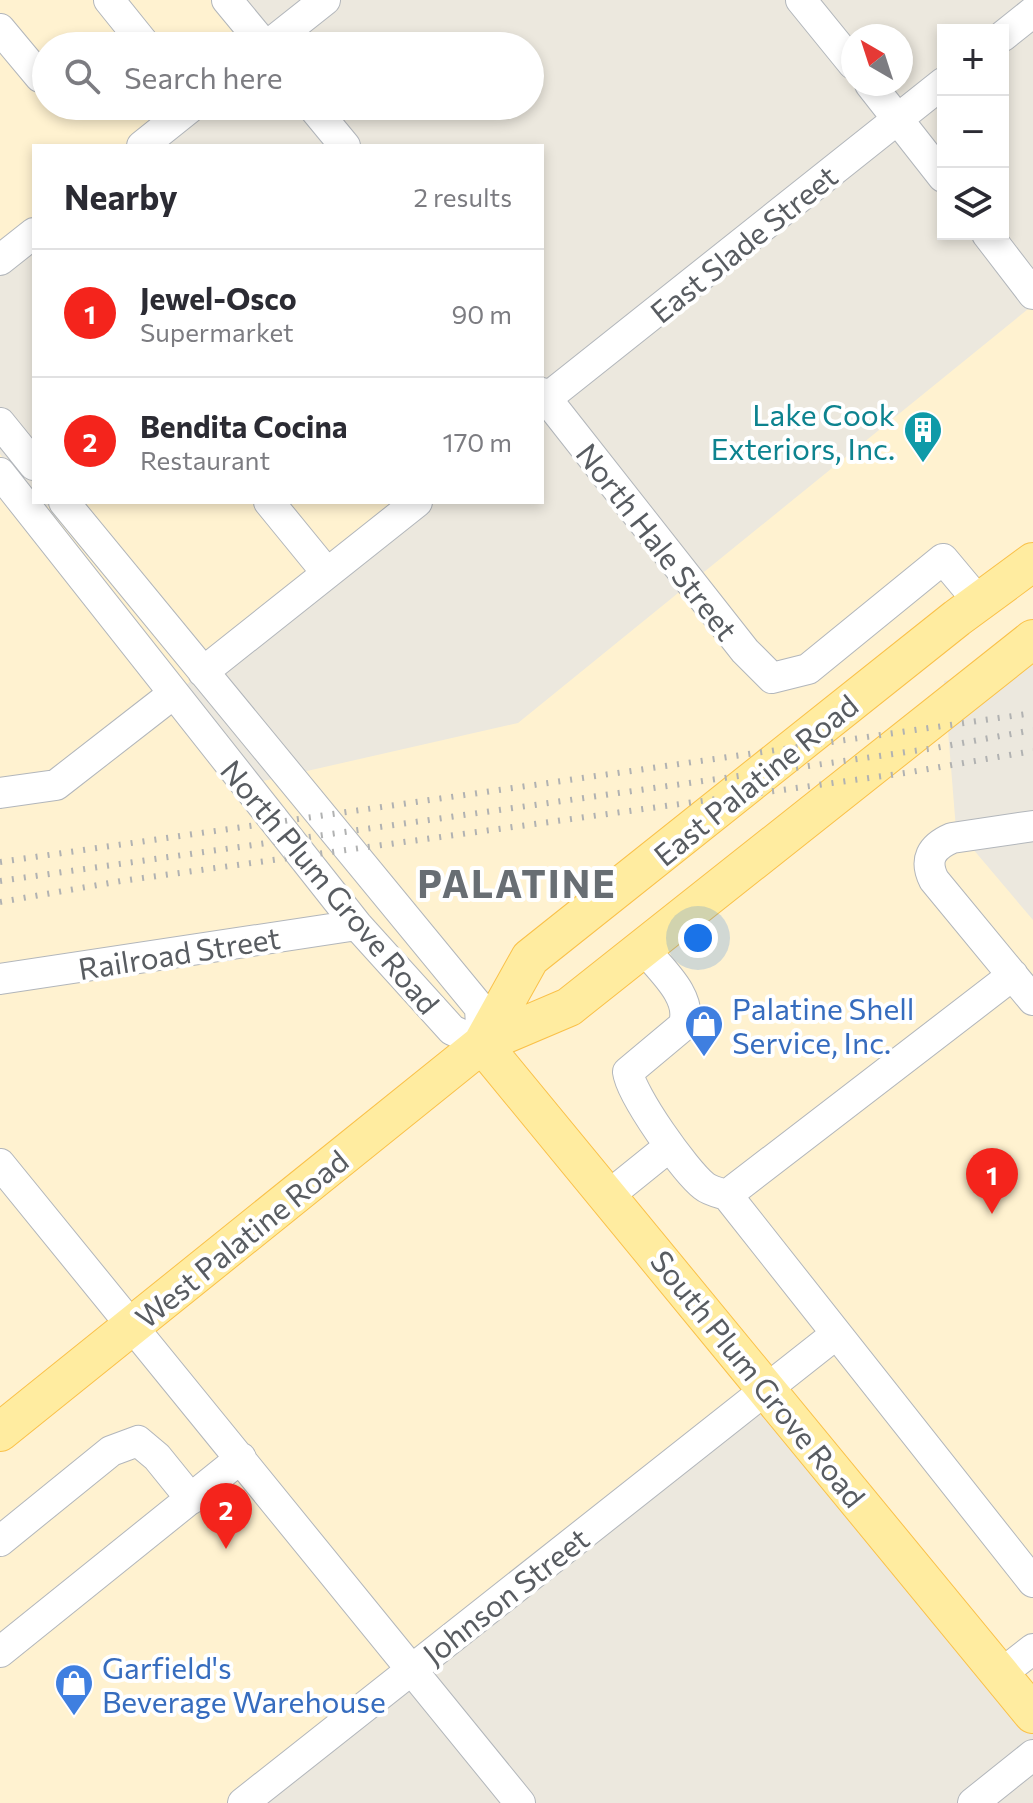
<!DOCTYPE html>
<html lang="en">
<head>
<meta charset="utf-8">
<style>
  body { margin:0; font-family:Commissioner,sans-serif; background:#f2f2f3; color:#2b2b33 }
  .controls { position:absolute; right:24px; top:24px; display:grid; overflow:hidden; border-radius:0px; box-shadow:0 4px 12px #0003 }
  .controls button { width:72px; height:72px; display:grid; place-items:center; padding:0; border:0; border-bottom:2px solid #e1e1e2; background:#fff; color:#2b2b33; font:40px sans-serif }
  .compass { position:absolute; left:841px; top:24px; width:72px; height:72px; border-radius:50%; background:#fff; box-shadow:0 4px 12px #0003; rotate:321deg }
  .you { position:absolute; left:698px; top:938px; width:28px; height:28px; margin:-20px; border:6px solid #fff; border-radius:50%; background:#1a73e8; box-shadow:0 0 0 12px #1a73e833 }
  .badge { display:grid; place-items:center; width:52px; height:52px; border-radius:50%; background:#f4241c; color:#fff; font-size:26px; font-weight:700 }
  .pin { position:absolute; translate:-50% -66px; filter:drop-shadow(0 2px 4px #0008) }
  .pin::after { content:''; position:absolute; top:42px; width:28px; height:24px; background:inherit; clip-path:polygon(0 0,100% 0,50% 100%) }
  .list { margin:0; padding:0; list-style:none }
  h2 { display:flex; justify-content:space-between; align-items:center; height:104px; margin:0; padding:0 32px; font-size:34px }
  h2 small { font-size:26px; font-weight:400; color:#7c7c81 }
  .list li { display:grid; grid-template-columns:52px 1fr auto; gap:24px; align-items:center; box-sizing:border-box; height:128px; padding:0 32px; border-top:2px solid #e1e1e2 }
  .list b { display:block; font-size:30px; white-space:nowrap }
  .list p { margin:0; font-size:26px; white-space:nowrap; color:#7c7c81 }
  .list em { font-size:26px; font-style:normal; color:#7c7c81 }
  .icon { flex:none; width:44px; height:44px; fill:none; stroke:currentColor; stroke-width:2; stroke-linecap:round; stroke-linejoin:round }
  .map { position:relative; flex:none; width:1033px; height:1803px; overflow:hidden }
  .search { position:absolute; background:#fff; box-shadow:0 4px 12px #0003; left:32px; top:32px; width:512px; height:88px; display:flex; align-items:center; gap:20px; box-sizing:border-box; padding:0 28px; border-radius:44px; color:#7c7c81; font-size:30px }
  .panel { position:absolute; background:#fff; box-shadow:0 4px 12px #0003; left:32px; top:144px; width:512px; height:360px; border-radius:0px }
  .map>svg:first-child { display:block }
  .commercial { fill:#fff2d0 }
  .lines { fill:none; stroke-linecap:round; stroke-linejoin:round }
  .minor-casing { stroke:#b2b6bb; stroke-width:32 }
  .major-casing { stroke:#fac149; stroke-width:40 }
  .minor { stroke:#fff; stroke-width:30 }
  .major { stroke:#ffeca0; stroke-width:38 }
  .rail { stroke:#b1b2b2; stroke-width:6; stroke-dasharray:2 10; stroke-linecap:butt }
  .labels { text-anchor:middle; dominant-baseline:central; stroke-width:8; stroke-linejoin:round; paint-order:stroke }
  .street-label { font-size:30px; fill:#585c61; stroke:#fff }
  .culture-label { font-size:30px; fill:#0d838f; stroke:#fff; text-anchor:end }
  .shop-label { font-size:30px; fill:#366cbe; stroke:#fff; text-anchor:start }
  .district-label { font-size:38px; font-weight:bold; letter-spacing:2px; fill:#686e73; stroke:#fff }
</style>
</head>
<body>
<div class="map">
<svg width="1033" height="1803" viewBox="0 0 1033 1803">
  <rect width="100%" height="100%" fill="#ece8de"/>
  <!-- commercial -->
  <path class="commercial" d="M 0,0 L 227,0 L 265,46 L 46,46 L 46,106 L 192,106 L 142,146 L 34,146 L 34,233 L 0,260 Z
    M 1033,305 L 1033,665 L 944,681 L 956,829 L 1033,920 L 1033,1714 L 768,1389 L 243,1803 L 0,1803 L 0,454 L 43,510 L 54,502 L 417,502 L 186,685 L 263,781 L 518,723 Z"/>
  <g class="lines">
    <defs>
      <path id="minor" d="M 109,0 L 146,46
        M 227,0 L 265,46
        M 801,0 L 853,64
        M 0,29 L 40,77 L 46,77
        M 1003,36 L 1033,12
        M 267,46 L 325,0
        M 870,84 L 943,177
        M 312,106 L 345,146
        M 142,146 L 192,106
        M 987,234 L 1033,294
        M 0,260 L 34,233
        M 542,393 L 745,651 L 772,678 L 808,669 L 943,559 L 979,602
        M 542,402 L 943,83
        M 0,423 L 34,465
        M 0,473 L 357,925 L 452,1030 L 482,1044
        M 64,502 L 480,1008 L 482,1044
        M 269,502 L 327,573
        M 203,672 L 417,502
        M 0,793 L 56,785 L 173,694
        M 1033,826 L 952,838 C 931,847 924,860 934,880 L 1033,1000
        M 643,948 C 659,968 695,998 683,1026 L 628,1072 C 631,1095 685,1171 704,1186 C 710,1191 720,1193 727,1195 L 1033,1582
        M 0,979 L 357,925
        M 0,1164 L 520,1803
        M 727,1195 L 1013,975
        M 608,1196 L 670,1146
        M 0,1541 L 111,1451 L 138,1441 L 157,1457 L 191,1499
        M 0,1652 L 241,1458
        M 1001,1674 L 1033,1649
        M 243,1803 L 835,1335
        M 973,1803 L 1033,1755"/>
      <path id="major" d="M 482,1044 L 1033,1714
        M 482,1044 L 530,958 L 957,618 L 1033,562
        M 0,1432 L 482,1044 L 569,1007 L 1033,639"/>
    </defs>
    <!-- minor casing -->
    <use href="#minor" class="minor-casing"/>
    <!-- major casing -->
    <use href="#major" class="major-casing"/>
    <!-- minor -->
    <use href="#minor" class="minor"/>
    <!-- major -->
    <use href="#major" class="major"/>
    <!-- rail -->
    <path class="rail" d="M 0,862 L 1033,713
      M 0,881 L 935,748 L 1033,730
      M 0,902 L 121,881 L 905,773 L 1033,751"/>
  </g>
  <!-- icons -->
  <defs>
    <symbol id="building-pin" viewBox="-11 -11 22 30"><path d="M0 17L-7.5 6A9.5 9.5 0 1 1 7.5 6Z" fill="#0f9aa8" stroke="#fff"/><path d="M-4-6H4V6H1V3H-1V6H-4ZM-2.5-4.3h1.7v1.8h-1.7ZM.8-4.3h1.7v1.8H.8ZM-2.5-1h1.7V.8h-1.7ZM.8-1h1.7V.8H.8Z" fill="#fff"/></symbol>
    <symbol id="shop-pin" viewBox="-11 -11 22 30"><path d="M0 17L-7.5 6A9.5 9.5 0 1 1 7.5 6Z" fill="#3f7fe0" stroke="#fff"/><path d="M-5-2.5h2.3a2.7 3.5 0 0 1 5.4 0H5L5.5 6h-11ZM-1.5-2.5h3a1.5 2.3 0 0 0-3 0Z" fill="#fff"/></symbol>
  </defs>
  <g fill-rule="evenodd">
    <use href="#building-pin" x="901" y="408" width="44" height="60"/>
    <use href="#shop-pin" x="682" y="1002" width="44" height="60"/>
    <use href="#shop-pin" x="52" y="1661" width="44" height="60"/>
  </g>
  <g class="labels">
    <!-- street labels -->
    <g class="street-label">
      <text transform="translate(743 243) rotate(-39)">East Slade Street</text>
      <text transform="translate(658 541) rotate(52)">North Hale Street</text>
      <text transform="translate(755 779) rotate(-39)">East Palatine Road</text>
      <text transform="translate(331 886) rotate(50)">North Plum Grove Road</text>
      <text transform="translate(179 952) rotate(-9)">Railroad Street</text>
      <text transform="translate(241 1238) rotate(-39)">West Palatine Road</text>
      <text transform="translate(759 1378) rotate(51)">South Plum Grove Road</text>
      <text transform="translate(505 1595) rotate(-38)">Johnson Street</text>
    </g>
    <!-- culture labels -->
    <g class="culture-label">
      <text x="895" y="413">Lake Cook<tspan x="895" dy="34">Exteriors, Inc.</tspan></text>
    </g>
    <!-- shop labels -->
    <g class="shop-label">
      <text x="732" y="1007">Palatine Shell<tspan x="732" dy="34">Service, Inc.</tspan></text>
      <text x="102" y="1666">Garfield's<tspan x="102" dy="34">Beverage Warehouse</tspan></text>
    </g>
    <!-- district labels -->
    <g class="district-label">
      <text x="517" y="882">PALATINE</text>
    </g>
  </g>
</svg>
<div class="controls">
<button>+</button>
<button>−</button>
<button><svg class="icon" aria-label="layers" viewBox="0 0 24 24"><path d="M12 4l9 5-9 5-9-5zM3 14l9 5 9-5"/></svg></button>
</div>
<svg class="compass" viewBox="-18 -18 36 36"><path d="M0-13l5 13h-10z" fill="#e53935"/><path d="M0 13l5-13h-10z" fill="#7c7c81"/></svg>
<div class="you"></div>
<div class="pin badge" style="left:992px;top:1214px">1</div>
<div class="pin badge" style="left:226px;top:1549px">2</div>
<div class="search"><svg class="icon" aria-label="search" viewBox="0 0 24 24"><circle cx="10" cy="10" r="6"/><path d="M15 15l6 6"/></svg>Search here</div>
<section class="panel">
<h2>Nearby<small>2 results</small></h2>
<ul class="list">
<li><span class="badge">1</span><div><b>Jewel-Osco</b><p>Supermarket</p></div><em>90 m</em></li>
<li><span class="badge">2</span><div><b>Bendita Cocina</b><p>Restaurant</p></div><em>170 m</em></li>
</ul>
</section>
</div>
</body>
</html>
